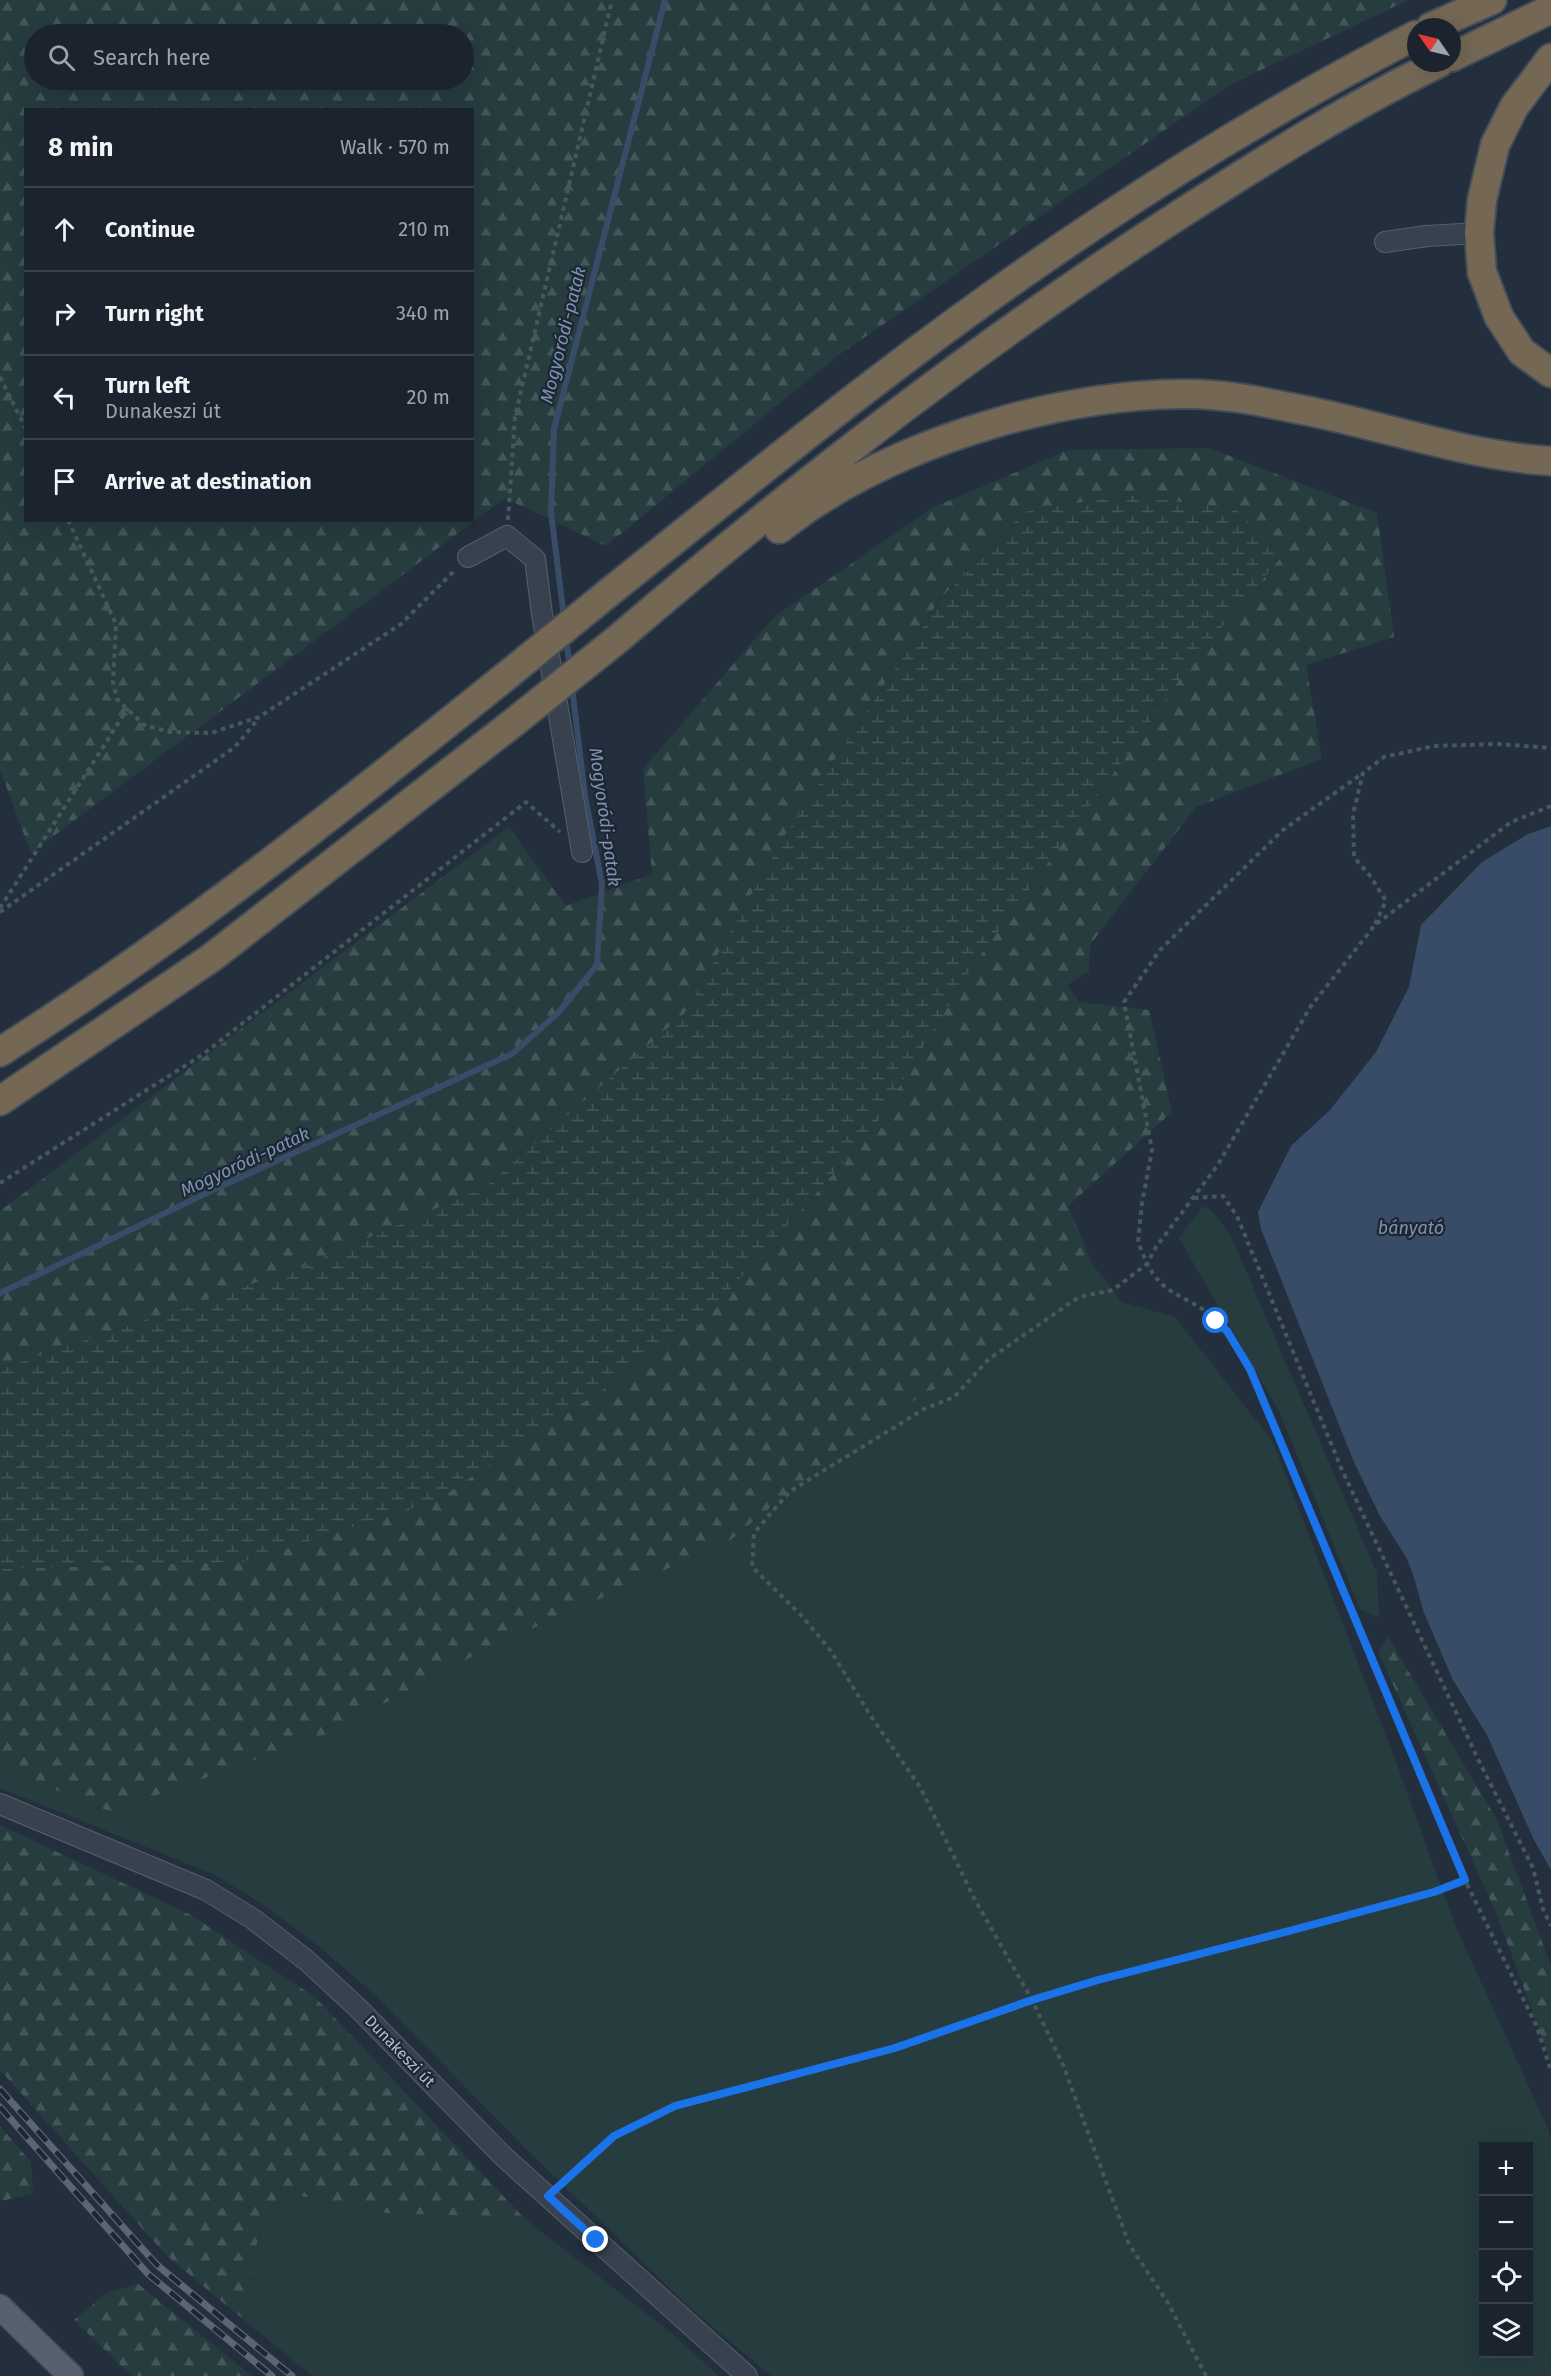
<!DOCTYPE html>
<html lang="en">
<head>
<meta charset="utf-8">
<style>
  body { margin:0; font-family:"Fira Sans",sans-serif; background:#282f3a; color:#f1f3f6 }
  .controls { position:absolute; right:18px; bottom:18px; display:grid; overflow:hidden; border-radius:0px; box-shadow:0 6px 24px #0002 }
  .controls button { width:54px; height:54px; display:grid; place-items:center; padding:0; border:0; border-bottom:2px solid #39404a; background:#1b232e; color:#f1f3f6; font:30px sans-serif }
  .compass { position:absolute; left:1407px; top:18px; width:54px; height:54px; border-radius:50%; background:#1b232e; box-shadow:0 6px 24px #0002; rotate:304deg }
  .stop { position:absolute; width:18px; height:18px; margin:-14px; border:4px solid #1a73e8; border-radius:50%; background:#fff }
  .stop.end { background:#1a73e8; border-color:#fff; box-shadow:0 2px 6px #0008 }
  .list { margin:0; padding:0; list-style:none }
  h2 { display:flex; justify-content:space-between; align-items:center; height:78px; margin:0; padding:0 24px; font-size:26px }
  h2 small { font-size:20px; font-weight:400; color:#a0a4aa }
  .list li { display:grid; grid-template-columns:39px 1fr auto; gap:18px; align-items:center; box-sizing:border-box; height:84px; padding:0 24px; border-top:2px solid #39404a }
  .list b { display:block; font-size:22px; white-space:nowrap }
  .list p { margin:0; font-size:20px; white-space:nowrap; color:#a0a4aa }
  .list em { font-size:20px; font-style:normal; color:#a0a4aa }
  .icon { flex:none; width:33px; height:33px; fill:none; stroke:currentColor; stroke-width:2; stroke-linecap:round; stroke-linejoin:round }
  .map { position:relative; flex:none; width:1551px; height:2376px; overflow:hidden }
  .search { position:absolute; background:#1b232e; box-shadow:0 6px 24px #0002; left:24px; top:24px; width:450px; height:66px; display:flex; align-items:center; gap:15px; box-sizing:border-box; padding:0 21px; border-radius:33px; color:#a0a4aa; font-size:22px }
  .panel { position:absolute; background:#1b232e; box-shadow:0 6px 24px #0002; left:24px; top:108px; width:450px; height:414px; border-radius:0px }
  .map>svg:first-child { display:block }
  .green { fill:#263c3f; fill-rule:evenodd }
  .forest { fill:url(#forest-firs); fill-rule:evenodd }
  .wetland { fill:url(#wetland-marsh) }
  .water { fill:#394c67 }
  .lines { fill:none; stroke-linecap:round; stroke-linejoin:round }
  .stream { stroke:#394c67; stroke-width:6 }
  .minor-casing { stroke:#565f6c; stroke-width:22 }
  .major-casing { stroke:#414a57; stroke-width:27 }
  .highway-casing { stroke:#434c59; stroke-width:32 }
  .path { stroke:#44595c; stroke-width:4; stroke-dasharray:4.5 4.5; stroke-linecap:butt }
  .minor { stroke:#38414e; stroke-width:20 }
  .major { stroke:#56606e; stroke-width:24 }
  .highway { stroke:#746855; stroke-width:28 }
  .rail-casing { stroke:#5a6575; stroke-width:7 }
  .rail { stroke:#1d2633; stroke-width:4.5; stroke-dasharray:14; stroke-linecap:butt }
  .highway-bridge-casing { stroke:#434c59; stroke-width:32; stroke-linecap:butt }
  .highway-bridge { stroke:#746855; stroke-width:28 }
  .route { stroke:#1a73e8; stroke-width:8 }
  .labels { text-anchor:middle; dominant-baseline:central; stroke-width:4.5; stroke-linejoin:round; paint-order:stroke }
  .street-label { font-size:16px; fill:#b4bcc9; stroke:#1d2633 }
  .water-label { font-size:18px; font-style:italic; fill:#7c92b1; stroke:#1d2633 }
</style>
</head>
<body>
<div class="map">
<svg width="1551" height="2376" viewBox="0 0 1551 2376">
  <defs>
    <pattern id="forest-firs" width="22" height="20" patternUnits="userSpaceOnUse" patternTransform="scale(1.5)"><rect width="22" height="20" fill="#263c3f"/><path d="M5 1l3.5 6h-7zM16 11l3.5 6h-7z" fill="#435659"/></pattern>
    <pattern id="wetland-marsh" width="20" height="14" patternUnits="userSpaceOnUse" patternTransform="scale(1.5)"><rect width="20" height="14" fill="#263c3f"/><path d="M1 5h8M5 5V1M11 12h8M15 12V8" fill="none" stroke="#435659"/></pattern>
  </defs>
  <rect width="100%" height="100%" fill="#242f3e"/>
  <!-- green -->
  <path class="green" d="M 1203,1206 L 1213,1212 L 1230,1234 L 1377,1573 L 1379,1618 L 1360,1609 L 1280,1413 L 1179,1238 Z
    M 1093,1265 L 1122,1302 L 1175,1317 L 1273,1442 L 1393,1754 L 1455,1925 L 1549,2131 L 1551,2139 L 1551,2376 L 771,2376 L 688,2306 L 526,2149 L 375,1995 L 322,1949 L 264,1905 L 215,1875 L 0,1788 L 0,1768 L 111,1812 L 327,1734 L 486,1649 L 728,1542 L 874,1423 L 965,1372 ZM 1484,2146 L 1528,2146 L 1528,2354 L 1484,2354 Z
    M 291,2194 L 386,2213 L 524,2218 L 675,2336 L 719,2376 L 312,2376 L 243,2319 L 258,2238 Z"/>
  <!-- forest -->
  <path class="forest" d="M 0,0 L 1408,0 L 1230,85 L 836,357 L 606,546 L 505,498 L 31,853 L 0,770 ZM 34,34 L 464,34 L 464,80 L 34,80 ZM 26,110 L 472,110 L 472,520 L 26,520 Z
    M 1209,448 L 1377,513 L 1394,637 L 1306,665 L 1322,759 L 1196,807 L 1090,945 L 1089,971 L 1067,985 L 1079,1002 L 1149,1010 L 1172,1112 L 1068,1206 L 1093,1265 L 965,1372 L 874,1423 L 728,1542 L 486,1649 L 327,1734 L 111,1812 L 0,1768 L 0,1569 L 242,1562 L 435,1501 L 698,1326 L 874,1128 L 976,961 L 1192,661 L 1283,555 L 1235,509 L 1126,495 L 1024,512 L 940,599 L 782,840 L 685,1013 L 485,1187 L 302,1267 L 0,1369 L 0,1211 L 509,827 L 566,906 L 652,874 L 643,769 L 774,617 L 932,508 L 1068,450 Z
    M 1388,1637 L 1496,1818 L 1551,1966 L 1551,2062 L 1497,1915 L 1378,1651 Z
    M 0,1825 L 191,1915 L 315,1997 L 524,2218 L 386,2213 L 291,2194 L 258,2238 L 243,2319 L 167,2256 L 0,2070 Z
    M 0,2126 L 31,2162 L 33,2194 L 0,2201 Z
    M 138,2284 L 252,2376 L 132,2376 L 74,2320 L 108,2292 Z"/>
  <!-- wetland -->
  <path class="wetland" d="M 1126,495 L 1235,509 L 1283,555 L 1192,662 L 1106,784 L 976,961 L 874,1128 L 698,1326 L 435,1501 L 242,1562 L 0,1569 L 0,1369 L 302,1267 L 485,1187 L 685,1013 L 782,840 L 941,599 L 1024,512 Z"/>
  <!-- water -->
  <path class="water" d="M 1551,826 L 1551,1870 L 1534,1840 L 1487,1735 L 1453,1680 L 1424,1613 L 1413,1574 L 1406,1557 L 1380,1516 L 1353,1460 L 1261,1229 L 1258,1212 L 1291,1146 L 1330,1110 L 1376,1052 L 1409,987 L 1421,925 L 1482,862 L 1528,834 Z"/>
  <g class="lines">
    <!-- stream -->
    <path class="stream" d="M 564,618 L 551,512 L 554,429 L 665,0
      M 566,637 L 570,668
      M 0,1293 L 215,1189 L 512,1054 L 558,1013 L 597,965 L 602,884 L 585,796 L 572,687"/>
    <defs>
      <path id="minor" d="M 1385,242 L 1427,236 L 1479,233
        M 468,557 L 507,536 L 535,559 L 542,614 L 582,852
        M 0,1804 L 206,1890 L 253,1919 L 306,1960 L 359,2009 L 504,2157 L 747,2376"/>
      <path id="major" d="M 0,2307 L 71,2376"/>
      <path id="highway" d="M 1431,27 L 1492,0
        M 1452,57 L 1551,9
        M 1551,58 L 1514,107 L 1495,145 L 1482,200 L 1479,233 L 1482,272 L 1499,317 L 1522,352 L 1551,373
        M 779,529 C 793,519 806,508 820,500 C 921,436 1063,395 1181,394 C 1222,393 1263,402 1303,410 C 1385,426 1467,456 1551,461
        M 612,590 C 771,463 929,334 1099,222 C 1201,154 1307,91 1416,35
        M 619,638 C 797,485 985,340 1182,213 C 1266,159 1350,106 1439,63
        M 0,1052 C 177,940 342,808 505,677
        M 0,1101 L 211,958 L 513,723"/>
    </defs>
    <!-- minor casing -->
    <use href="#minor" class="minor-casing"/>
    <!-- major casing -->
    <use href="#major" class="major-casing"/>
    <!-- highway casing -->
    <use href="#highway" class="highway-casing"/>
    <!-- path -->
    <path class="path" d="M 0,377 L 26,429
      M 68,520 L 116,624 L 113,682 L 117,699 L 144,725 L 170,732 L 211,733 L 259,717 L 401,624 L 456,569
      M 508,520 L 515,417 L 612,0
      M 1551,806 L 1511,822 L 1375,925 L 1311,1006 L 1217,1166 L 1156,1247 L 1147,1264 C 1164,1294 1178,1293 1204,1310 C 1225,1324 1237,1348 1250,1369 L 1465,1880 L 1537,2027 L 1551,2071
      M 0,908 L 128,708
      M 0,912 L 235,747 L 258,719
      M 1375,924 L 1386,901 L 1371,877 L 1354,857 L 1353,814 L 1363,773 L 1384,757 L 1434,746 L 1499,744 L 1551,748
      M 0,1183 L 202,1055 L 526,802 L 560,832
      M 1194,1198 L 1223,1196 L 1237,1216 L 1342,1470 L 1478,1759 L 1533,1868 L 1543,1909 L 1551,1926
      M 560,2184 L 614,2136 L 675,2106 L 895,2048 L 1032,2000 L 1098,1980 L 1289,1931 L 1434,1892 L 1465,1880
      M 1206,2376 L 1168,2303 L 1129,2244 L 1063,2065 L 1032,2000 L 974,1898 L 920,1787 L 870,1715 L 831,1651 L 802,1616 L 752,1567 L 754,1533 L 789,1492 L 924,1409 L 954,1397 L 989,1359 L 1079,1297 L 1113,1290 L 1147,1264 L 1138,1242 L 1142,1203 L 1152,1150 L 1124,1002 L 1160,950 L 1283,830 L 1363,773"/>
    <!-- minor -->
    <use href="#minor" class="minor"/>
    <!-- major -->
    <use href="#major" class="major"/>
    <!-- highway -->
    <use href="#highway" class="highway"/>
    <defs>
      <path id="rail" d="M 0,2089 L 157,2265 L 292,2376
        M 0,2107 L 148,2274 L 272,2376"/>
    </defs>
    <!-- rail casing -->
    <use href="#rail" class="rail-casing"/>
    <!-- rail -->
    <use href="#rail" class="rail"/>
    <defs>
      <path id="highway-bridge" d="M 505,677 L 612,590
        M 513,723 L 619,638"/>
    </defs>
    <!-- highway-bridge casing -->
    <use href="#highway-bridge" class="highway-bridge-casing"/>
    <!-- highway-bridge -->
    <use href="#highway-bridge" class="highway-bridge"/>
  </g>
  <g class="lines">
    <!-- route -->
    <path class="route" d="M 596,2240 L 548,2196 L 614,2136 L 675,2106 L 895,2048 L 1032,2000 L 1098,1980 L 1289,1931 L 1434,1892 L 1465,1880 L 1250,1369 L 1227,1331 L 1216,1321"/>
  </g>
  <g class="labels">
    <!-- street labels -->
    <g class="street-label">
      <text transform="translate(400 2051) rotate(46)">Dunakeszi út</text>
    </g>
    <!-- water labels -->
    <g class="water-label">
      <text transform="translate(563 335) rotate(-76)">Mogyoródi-patak</text>
      <text transform="translate(605 817) rotate(82)">Mogyoródi-patak</text>
      <text transform="translate(245 1162) rotate(-25)">Mogyoródi-patak</text>
      <text x="1411" y="1228">bányató</text>
    </g>
  </g>
</svg>
<div class="controls">
<button>+</button>
<button>−</button>
<button><svg class="icon" aria-label="locate" viewBox="0 0 24 24"><circle cx="12" cy="12" r="6"/><path d="M12 2v4M12 18v4M2 12h4M18 12h4"/></svg></button>
<button><svg class="icon" aria-label="layers" viewBox="0 0 24 24"><path d="M12 4l9 5-9 5-9-5zM3 14l9 5 9-5"/></svg></button>
</div>
<svg class="compass" viewBox="-18 -18 36 36"><path d="M0-13l5 13h-10z" fill="#e53935"/><path d="M0 13l5-13h-10z" fill="#a0a4aa"/></svg>
<div class="stop" style="left:1216px;top:1321px"></div>
<div class="stop end" style="left:596px;top:2240px"></div>
<div class="search"><svg class="icon" aria-label="search" viewBox="0 0 24 24"><circle cx="10" cy="10" r="6"/><path d="M15 15l6 6"/></svg>Search here</div>
<section class="panel">
<h2>8 min<small>Walk · 570 m</small></h2>
<ul class="list">
<li><svg class="icon" aria-label="ahead" viewBox="0 0 24 24"><path d="M12 20V5M6 11l6-6 6 6"/></svg><div><b>Continue</b></div><em>210 m</em></li>
<li><svg class="icon" aria-label="right" viewBox="0 0 24 24"><path d="M7 20v-9h11M14 6l5 5-5 5"/></svg><div><b>Turn right</b></div><em>340 m</em></li>
<li><svg class="icon" aria-label="left" viewBox="0 0 24 24"><path d="M17 20v-9H6M10 6l-5 5 5 5"/></svg><div><b>Turn left</b><p>Dunakeszi út</p></div><em>20 m</em></li>
<li><svg class="icon" aria-label="arrive" viewBox="0 0 24 24"><path d="M6 21V4h12l-3 4 3 4H6"/></svg><div><b>Arrive at destination</b></div></li>
</ul>
</section>
</div>
</body>
</html>
